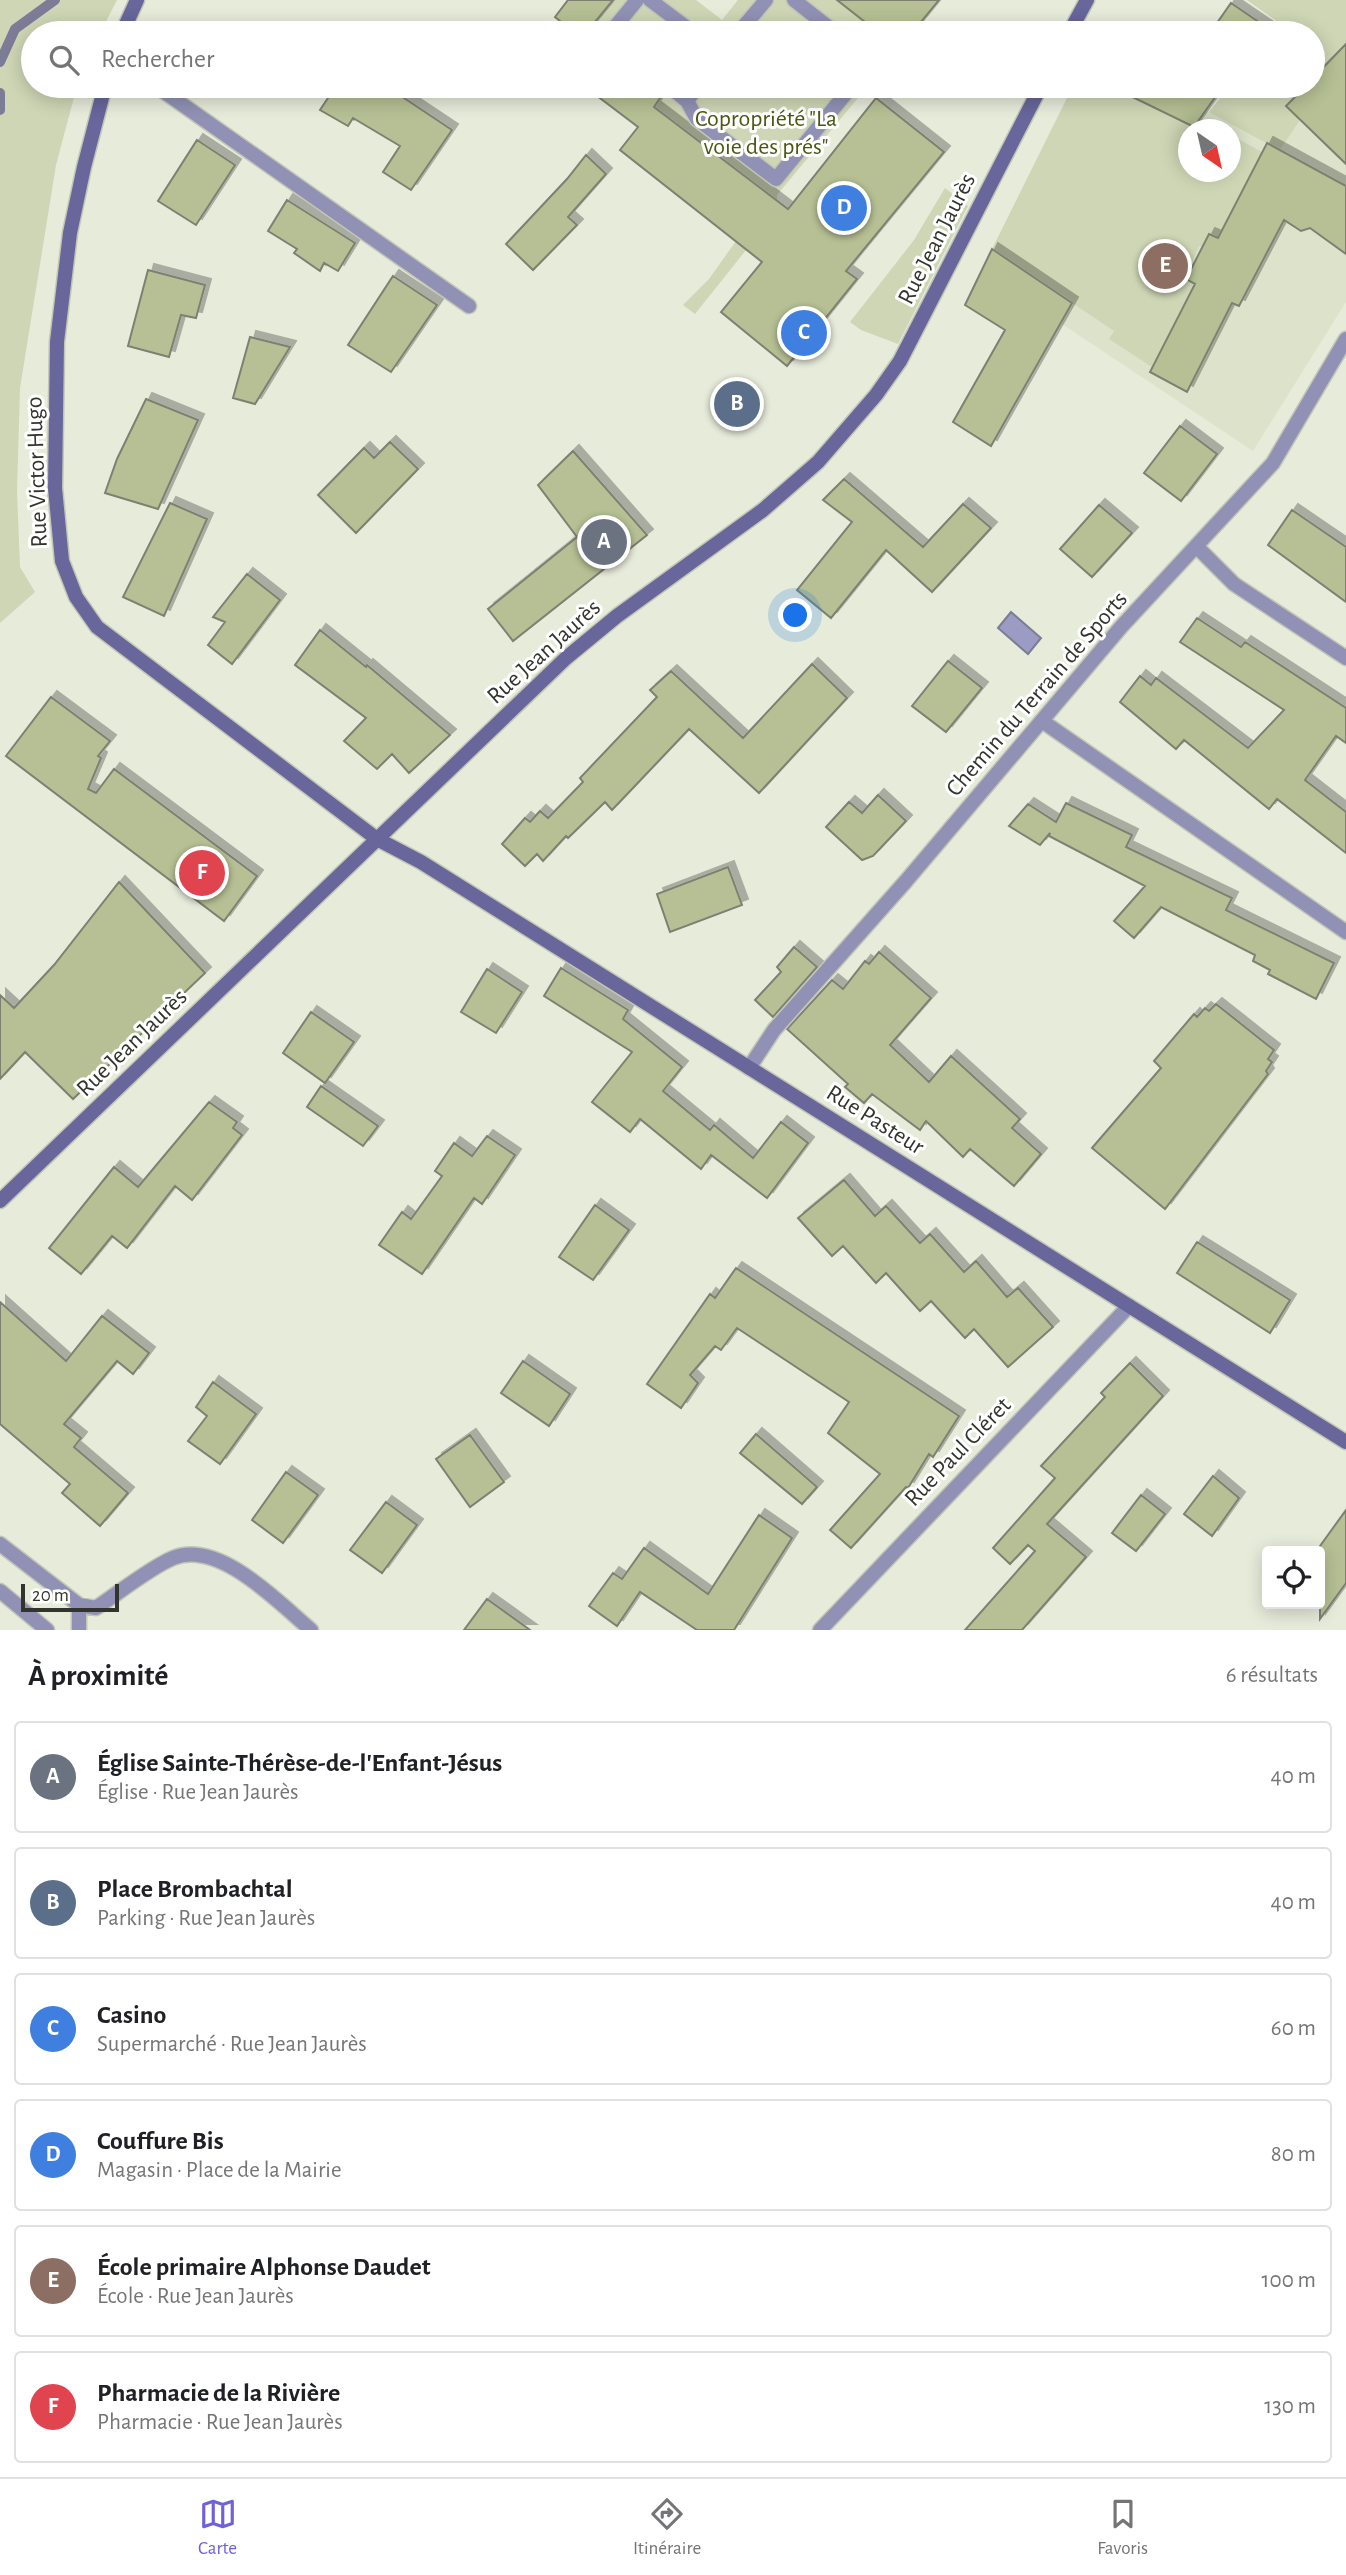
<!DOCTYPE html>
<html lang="fr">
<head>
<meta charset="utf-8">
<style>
  body { margin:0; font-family:"Alegreya Sans",sans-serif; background:#f2f2f2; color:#202124 }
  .controls { position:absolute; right:21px; bottom:21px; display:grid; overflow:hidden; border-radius:7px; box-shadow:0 4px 18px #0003 }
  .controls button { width:63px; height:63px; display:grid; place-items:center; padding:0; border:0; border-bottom:2px solid #e0e0e0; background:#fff; color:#202124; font:35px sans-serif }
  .compass { position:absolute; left:1178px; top:119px; width:63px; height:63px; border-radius:50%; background:#fff; box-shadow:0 4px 18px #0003; rotate:146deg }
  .scale { position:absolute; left:21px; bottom:18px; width:98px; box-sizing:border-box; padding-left:7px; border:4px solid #32342d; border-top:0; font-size:19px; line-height:24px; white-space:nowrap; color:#32342d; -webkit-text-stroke:5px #fff; paint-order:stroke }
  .you { position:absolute; left:796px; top:616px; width:24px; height:24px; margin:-18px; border:5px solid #fff; border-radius:50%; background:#1a73e8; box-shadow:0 0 0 10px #1a73e833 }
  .badge { display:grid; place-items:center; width:46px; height:46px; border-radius:50%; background:#7061db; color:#fff; font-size:23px; font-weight:700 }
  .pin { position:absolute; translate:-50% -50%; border:4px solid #fff; box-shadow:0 2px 7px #0006 }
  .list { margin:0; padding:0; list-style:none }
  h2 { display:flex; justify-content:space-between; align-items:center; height:91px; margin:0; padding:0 28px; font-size:30px }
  h2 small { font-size:23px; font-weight:400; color:#757577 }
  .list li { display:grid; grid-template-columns:46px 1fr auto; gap:21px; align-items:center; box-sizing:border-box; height:112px; margin:0 14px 14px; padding:0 14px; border:2px solid #e0e0e0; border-radius:7px }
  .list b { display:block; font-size:26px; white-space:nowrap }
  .list p { margin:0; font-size:23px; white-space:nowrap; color:#757577 }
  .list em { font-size:23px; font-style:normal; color:#757577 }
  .icon { flex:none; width:38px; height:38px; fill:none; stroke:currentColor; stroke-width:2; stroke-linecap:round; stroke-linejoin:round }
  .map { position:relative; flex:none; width:1346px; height:1630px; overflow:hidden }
  .search { position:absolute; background:#fff; box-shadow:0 4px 18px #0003; left:21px; right:21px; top:21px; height:77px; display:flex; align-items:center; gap:18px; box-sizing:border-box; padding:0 24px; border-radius:38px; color:#757577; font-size:26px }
  .sheet { height:847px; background:#fff }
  nav { display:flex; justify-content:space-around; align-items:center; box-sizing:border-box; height:98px; border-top:2px solid #e0e0e0; background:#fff; font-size:19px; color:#757577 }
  nav a { display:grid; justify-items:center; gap:4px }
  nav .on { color:#7061db }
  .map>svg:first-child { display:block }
  .built { fill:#dce3ca; fill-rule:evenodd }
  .green { fill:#ced6b5 }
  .water { fill:#9b9bc4; stroke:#7c7c97; stroke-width:2 }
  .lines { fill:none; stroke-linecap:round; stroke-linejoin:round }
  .stream { stroke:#7c7c97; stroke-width:10 }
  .building { fill:#b6c094; stroke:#7e8172; stroke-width:2; filter:url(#shadow) }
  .street-casing { stroke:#c3c6b7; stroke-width:17 }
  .secondary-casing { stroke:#c3c6b7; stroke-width:17 }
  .street { stroke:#9191b5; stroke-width:14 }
  .secondary { stroke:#68669a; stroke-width:14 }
  .labels { text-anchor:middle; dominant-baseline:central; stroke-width:6; stroke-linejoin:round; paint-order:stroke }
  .park-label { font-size:24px; fill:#4c5713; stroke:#fff }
  .street-label { font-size:24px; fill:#32342d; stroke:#fff }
</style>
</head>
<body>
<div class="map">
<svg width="1346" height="1630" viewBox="0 0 1346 1630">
  <defs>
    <filter id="shadow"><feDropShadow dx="6" dy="-6" stdDeviation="0" flood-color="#0004"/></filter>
  </defs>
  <rect width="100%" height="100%" fill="#e7ebda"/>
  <!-- built -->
  <path class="built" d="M 1247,0 L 1346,0 L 1346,302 L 1253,451 L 982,271 L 1073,86 L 1160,86 L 1209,112 L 1230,86 L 1313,86 L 1313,33 L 1270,33 L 1278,22 ZM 1188,130 L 1230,130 L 1230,172 L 1188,172 Z"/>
  <!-- green -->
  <path class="green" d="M 0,0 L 117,0 L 100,33 L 33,33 L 33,86 L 77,86 L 56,165 L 20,388 L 17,491 L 20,567 L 35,592 L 0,623 Z
    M 613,0 L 696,0 L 722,20 L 738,0 L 837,0 L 879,33 L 586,33 Z
    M 1247,0 L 1346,0 L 1346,44 L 1313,78 L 1313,33 L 1270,33 L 1278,22 Z
    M 645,86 L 868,86 L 777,195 L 778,210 L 695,314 L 683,305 L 709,279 L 736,241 L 725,233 L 760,188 L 654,107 L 660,98 Z
    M 1073,86 L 1110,86 L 1198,129 L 1188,130 L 1188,172 L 1230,172 L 1231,135 L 1262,152 L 1218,238 L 1209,234 L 1202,247 L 1199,246 L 1186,279 L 1195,284 L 1152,367 L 1109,339 L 1114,331 L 992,249 Z
    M 1230,86 L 1306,86 L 1286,106 L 1300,120 L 1277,154 L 1268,144 L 1209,112 Z
    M 945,188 L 968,206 L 898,344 L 861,330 L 850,322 L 914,240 Z"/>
  <!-- water -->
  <path class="water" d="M 1011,612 L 1041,638 L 1028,654 L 998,628 Z"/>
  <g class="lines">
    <!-- stream -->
    <path class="stream" d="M 0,62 L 15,29 L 55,0
      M 0,93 L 0,110"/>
  </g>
  <!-- building -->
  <path class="building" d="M 568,0 L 613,0 L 586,33 L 575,33 L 555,17 Z
    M 837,0 L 939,0 L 912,33 L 879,33 Z
    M 1231,3 L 1275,33 L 1210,33 Z
    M 1346,44 L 1346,164 L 1286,106 L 1306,86 L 1313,86 L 1313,78 Z
    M 336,86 L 386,86 L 452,130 L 411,190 L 383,172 L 400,146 L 353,118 L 348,126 L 320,110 Z
    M 584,86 L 645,86 L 660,98 L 654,107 L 788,209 L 876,98 L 944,152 L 846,271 L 857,279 L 787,366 L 721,312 L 762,262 L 620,150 L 638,127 Z
    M 1110,86 L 1223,86 L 1194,127 Z
    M 197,140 L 235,165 L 196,225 L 158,201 Z
    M 1267,143 L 1346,186 L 1346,254 L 1310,228 L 1301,231 L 1284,220 L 1239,306 L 1232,303 L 1187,392 L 1150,372 L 1195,284 L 1186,279 L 1209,234 L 1218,238 Z
    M 586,155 L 606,174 L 568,217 L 577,225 L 533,270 L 506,244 L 567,179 Z
    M 287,200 L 355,243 L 338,271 L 324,263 L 320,271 L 294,253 L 297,249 L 268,231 Z
    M 992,249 L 1072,303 L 991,446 L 953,422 L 1005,330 L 965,305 Z
    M 148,270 L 205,285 L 196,318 L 181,315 L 169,357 L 128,346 Z
    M 393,276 L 437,305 L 391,372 L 348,345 Z
    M 250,337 L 290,347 L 255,404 L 233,398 Z
    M 146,399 L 198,420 L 158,509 L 105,493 L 117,459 Z
    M 1180,426 L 1217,454 L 1181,501 L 1144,473 Z
    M 390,442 L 418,469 L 356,533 L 318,495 L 364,448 L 374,458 Z
    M 573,451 L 647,535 L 513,641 L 488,609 L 577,537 L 538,485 Z
    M 844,479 L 923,547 L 963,504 L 991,528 L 932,592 L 886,550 L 831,618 L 797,590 L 852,522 L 823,500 Z
    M 170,503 L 207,519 L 164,616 L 123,597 Z
    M 1099,505 L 1132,533 L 1092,577 L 1060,549 Z
    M 1292,510 L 1346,547 L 1346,602 L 1268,545 Z
    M 247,574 L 280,600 L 232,664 L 208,645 L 225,622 L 213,617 Z
    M 1197,618 L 1241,647 L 1245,642 L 1346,708 L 1346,743 L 1336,736 L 1305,780 L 1346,812 L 1346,853 L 1277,799 L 1269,809 L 1184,740 L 1176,749 L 1120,702 L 1140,676 L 1151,685 L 1156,678 L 1248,748 L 1284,710 L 1180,642 Z
    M 320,630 L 366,667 L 367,665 L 450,735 L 409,773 L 392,754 L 377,769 L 344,741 L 366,718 L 295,665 Z
    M 948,661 L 982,688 L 946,732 L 912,706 Z
    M 812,664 L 847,698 L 759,793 L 689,729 L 612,810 L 605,802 L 568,838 L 566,836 L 543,861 L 537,854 L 525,866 L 502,844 L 525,818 L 530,822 L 540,811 L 548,818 L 583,782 L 580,778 L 657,697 L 650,690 L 671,671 L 743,738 Z
    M 51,697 L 110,741 L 98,756 L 101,758 L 88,789 L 96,793 L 114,769 L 257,876 L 224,921 L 6,756 Z
    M 878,795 L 906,821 L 873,856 L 862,860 L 826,827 L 849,802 L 862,813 Z
    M 1066,803 L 1132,835 L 1126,847 L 1232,898 L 1226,910 L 1334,963 L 1316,999 L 1268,974 L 1270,970 L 1253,961 L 1255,955 L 1161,907 L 1134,938 L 1114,921 L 1145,886 L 1049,836 L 1050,833 L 1040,845 L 1009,826 L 1028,804 L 1056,822 Z
    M 728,867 L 742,905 L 670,932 L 657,894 Z
    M 119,882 L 205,973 L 73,1099 L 25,1052 L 0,1079 L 0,995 L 14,1008 L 54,965 Z
    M 794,947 L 817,967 L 773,1017 L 755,1000 L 781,972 L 777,967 Z
    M 879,952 L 931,998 L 890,1045 L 929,1082 L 951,1056 L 1020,1119 L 1012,1128 L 1041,1154 L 1014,1186 L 970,1149 L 963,1157 L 926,1121 L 920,1130 L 872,1094 L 864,1103 L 845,1087 L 848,1084 L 787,1029 L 832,980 L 843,989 L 865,961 L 869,964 Z
    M 561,968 L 628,1010 L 623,1019 L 682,1067 L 663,1091 L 710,1130 L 714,1125 L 753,1158 L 781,1122 L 808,1143 L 767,1198 L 711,1155 L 701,1169 L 640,1119 L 630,1132 L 592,1102 L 632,1052 L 544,996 Z
    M 487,969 L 522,992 L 496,1033 L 461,1012 Z
    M 1216,1004 L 1274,1050 L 1268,1059 L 1272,1062 L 1266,1071 L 1268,1074 L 1165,1209 L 1092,1148 L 1161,1068 L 1154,1061 L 1194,1014 L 1197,1017 L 1205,1008 L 1209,1011 Z
    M 311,1012 L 354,1042 L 325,1083 L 283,1053 Z
    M 321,1086 L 378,1126 L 363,1146 L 307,1107 Z
    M 209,1102 L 237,1122 L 233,1128 L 242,1135 L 192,1200 L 175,1186 L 127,1248 L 112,1236 L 81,1274 L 49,1248 L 114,1167 L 138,1187 Z
    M 487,1136 L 515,1155 L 482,1204 L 474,1198 L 422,1274 L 379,1245 L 402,1212 L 411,1219 L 442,1176 L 435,1171 L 454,1143 L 472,1156 Z
    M 844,1180 L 875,1216 L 886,1206 L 920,1243 L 930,1234 L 964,1272 L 976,1261 L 1007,1297 L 1018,1288 L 1053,1327 L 1008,1367 L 974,1329 L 965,1338 L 931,1301 L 920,1311 L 886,1273 L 876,1283 L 843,1246 L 832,1256 L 798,1218 Z
    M 595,1205 L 629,1230 L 593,1280 L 559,1257 Z
    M 1197,1242 L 1290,1300 L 1270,1333 L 1177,1273 Z
    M 736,1268 L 959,1416 L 933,1457 L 929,1454 L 908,1488 L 906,1487 L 851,1548 L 830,1530 L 880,1474 L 828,1433 L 849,1402 L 737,1328 L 721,1350 L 715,1346 L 690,1375 L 698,1383 L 681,1408 L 647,1384 L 710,1294 L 715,1298 Z
    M 0,1302 L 66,1361 L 102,1316 L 149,1353 L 133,1374 L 117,1361 L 64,1424 L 81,1438 L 74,1447 L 128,1493 L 100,1526 L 62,1493 L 70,1484 L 0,1424 Z
    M 523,1361 L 570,1394 L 549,1426 L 501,1393 Z
    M 1130,1363 L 1163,1396 L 1047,1524 L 1086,1557 L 1022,1630 L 965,1630 L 1035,1551 L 1028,1545 L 1010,1564 L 993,1548 L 1055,1478 L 1041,1466 L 1105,1397 L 1101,1393 Z
    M 213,1382 L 256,1414 L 220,1464 L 188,1441 L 207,1416 L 196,1407 Z
    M 756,1434 L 817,1487 L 802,1504 L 740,1453 Z
    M 470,1435 L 504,1482 L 470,1507 L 436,1459 Z
    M 286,1472 L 318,1495 L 283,1543 L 252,1520 Z
    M 1213,1476 L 1239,1498 L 1212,1536 L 1184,1514 Z
    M 1141,1495 L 1165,1514 L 1136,1551 L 1112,1533 Z
    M 386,1502 L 417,1525 L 382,1573 L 350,1550 Z
    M 1346,1510 L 1346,1583 L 1320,1619 L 1320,1546 Z
    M 759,1515 L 792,1538 L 734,1630 L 697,1630 L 640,1592 L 617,1626 L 589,1606 L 613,1573 L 622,1579 L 644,1548 L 708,1594 Z
    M 487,1599 L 530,1630 L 464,1630 Z"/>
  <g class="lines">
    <defs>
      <path id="street" d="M 650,0 L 694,33
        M 794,0 L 836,33
        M 610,33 L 637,0
        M 738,33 L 766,0
        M 156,86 L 469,306
        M 669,86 L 687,101 L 697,119 L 776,179 L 852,86
        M 687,101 L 698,86
        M 1197,547 L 1234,584 L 1346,658
        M 1042,721 L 1346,932
        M 749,1068 L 774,1030 L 906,881 L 1121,627 L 1273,463 L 1346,339
        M 0,1544 L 79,1605 L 96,1608 C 117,1594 151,1567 173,1558 C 219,1539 279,1603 311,1630
        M 0,1591 L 47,1630
        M 79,1605 L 79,1630
        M 820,1630 L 1129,1306"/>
      <path id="secondary" d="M 122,33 L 137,0
        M 1069,33 L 1087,0
        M 105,86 L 84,167 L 70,233 L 57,342 L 55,488 L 62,561 L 76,597 L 97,627 L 377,839 L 421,862 L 1346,1442
        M 0,1201 L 566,658 L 617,616 L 763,510 L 818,462 L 876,395 L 900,361 L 1041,86"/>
    </defs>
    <!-- street casing -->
    <use href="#street" class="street-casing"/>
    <!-- secondary casing -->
    <use href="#secondary" class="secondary-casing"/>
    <!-- street -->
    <use href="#street" class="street"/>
    <!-- secondary -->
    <use href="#secondary" class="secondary"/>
  </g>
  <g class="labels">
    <!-- park labels -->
    <g class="park-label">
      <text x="766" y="119">Copropriété "La<tspan x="766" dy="28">voie des prés"</tspan></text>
    </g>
    <!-- street labels -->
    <g class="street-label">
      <text transform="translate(937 239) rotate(-63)">Rue Jean Jaurès</text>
      <text transform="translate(37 472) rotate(-92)">Rue Victor Hugo</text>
      <text transform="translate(544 652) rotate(-42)">Rue Jean Jaurès</text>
      <text transform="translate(1037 694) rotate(-49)">Chemin du Terrain de Sports</text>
      <text transform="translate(132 1043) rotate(-44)">Rue Jean Jaurès</text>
      <text transform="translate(875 1120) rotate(32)">Rue Pasteur</text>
      <text transform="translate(958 1452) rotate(-46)">Rue Paul Cléret</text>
    </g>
  </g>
</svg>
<div class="controls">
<button><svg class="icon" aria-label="locate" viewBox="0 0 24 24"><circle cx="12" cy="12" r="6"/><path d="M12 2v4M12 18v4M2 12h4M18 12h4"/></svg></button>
</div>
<svg class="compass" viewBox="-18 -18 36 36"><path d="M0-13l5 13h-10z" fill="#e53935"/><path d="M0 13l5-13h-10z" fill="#757577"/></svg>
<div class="scale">20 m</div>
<div class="you"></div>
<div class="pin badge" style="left:604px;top:542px;background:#6b7280">A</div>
<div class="pin badge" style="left:737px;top:404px;background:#5c6f8a">B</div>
<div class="pin badge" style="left:804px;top:333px;background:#3f7fe0">C</div>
<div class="pin badge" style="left:844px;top:208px;background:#3f7fe0">D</div>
<div class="pin badge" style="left:1165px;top:266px;background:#8d6e63">E</div>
<div class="pin badge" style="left:202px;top:873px;background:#e0444e">F</div>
<div class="search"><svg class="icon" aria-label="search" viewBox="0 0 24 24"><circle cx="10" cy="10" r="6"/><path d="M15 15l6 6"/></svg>Rechercher</div>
</div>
<section class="sheet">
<h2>À proximité<small>6 résultats</small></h2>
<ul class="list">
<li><span class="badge" style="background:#6b7280">A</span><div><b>Église Sainte-Thérèse-de-l'Enfant-Jésus</b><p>Église · Rue Jean Jaurès</p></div><em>40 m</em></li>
<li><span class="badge" style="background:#5c6f8a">B</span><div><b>Place Brombachtal</b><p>Parking · Rue Jean Jaurès</p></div><em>40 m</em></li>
<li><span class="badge" style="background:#3f7fe0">C</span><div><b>Casino</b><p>Supermarché · Rue Jean Jaurès</p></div><em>60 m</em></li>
<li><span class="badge" style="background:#3f7fe0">D</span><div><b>Couffure Bis</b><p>Magasin · Place de la Mairie</p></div><em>80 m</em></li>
<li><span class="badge" style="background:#8d6e63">E</span><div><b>École primaire Alphonse Daudet</b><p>École · Rue Jean Jaurès</p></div><em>100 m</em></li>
<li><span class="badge" style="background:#e0444e">F</span><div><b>Pharmacie de la Rivière</b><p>Pharmacie · Rue Jean Jaurès</p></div><em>130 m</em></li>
</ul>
</section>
<nav>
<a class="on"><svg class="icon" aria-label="map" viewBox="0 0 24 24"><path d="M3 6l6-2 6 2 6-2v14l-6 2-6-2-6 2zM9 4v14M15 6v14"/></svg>Carte</a>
<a><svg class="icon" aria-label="directions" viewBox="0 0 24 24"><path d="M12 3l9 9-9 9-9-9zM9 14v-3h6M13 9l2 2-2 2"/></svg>Itinéraire</a>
<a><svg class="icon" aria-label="saved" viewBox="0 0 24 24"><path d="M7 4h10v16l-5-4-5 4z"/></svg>Favoris</a>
</nav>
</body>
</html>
